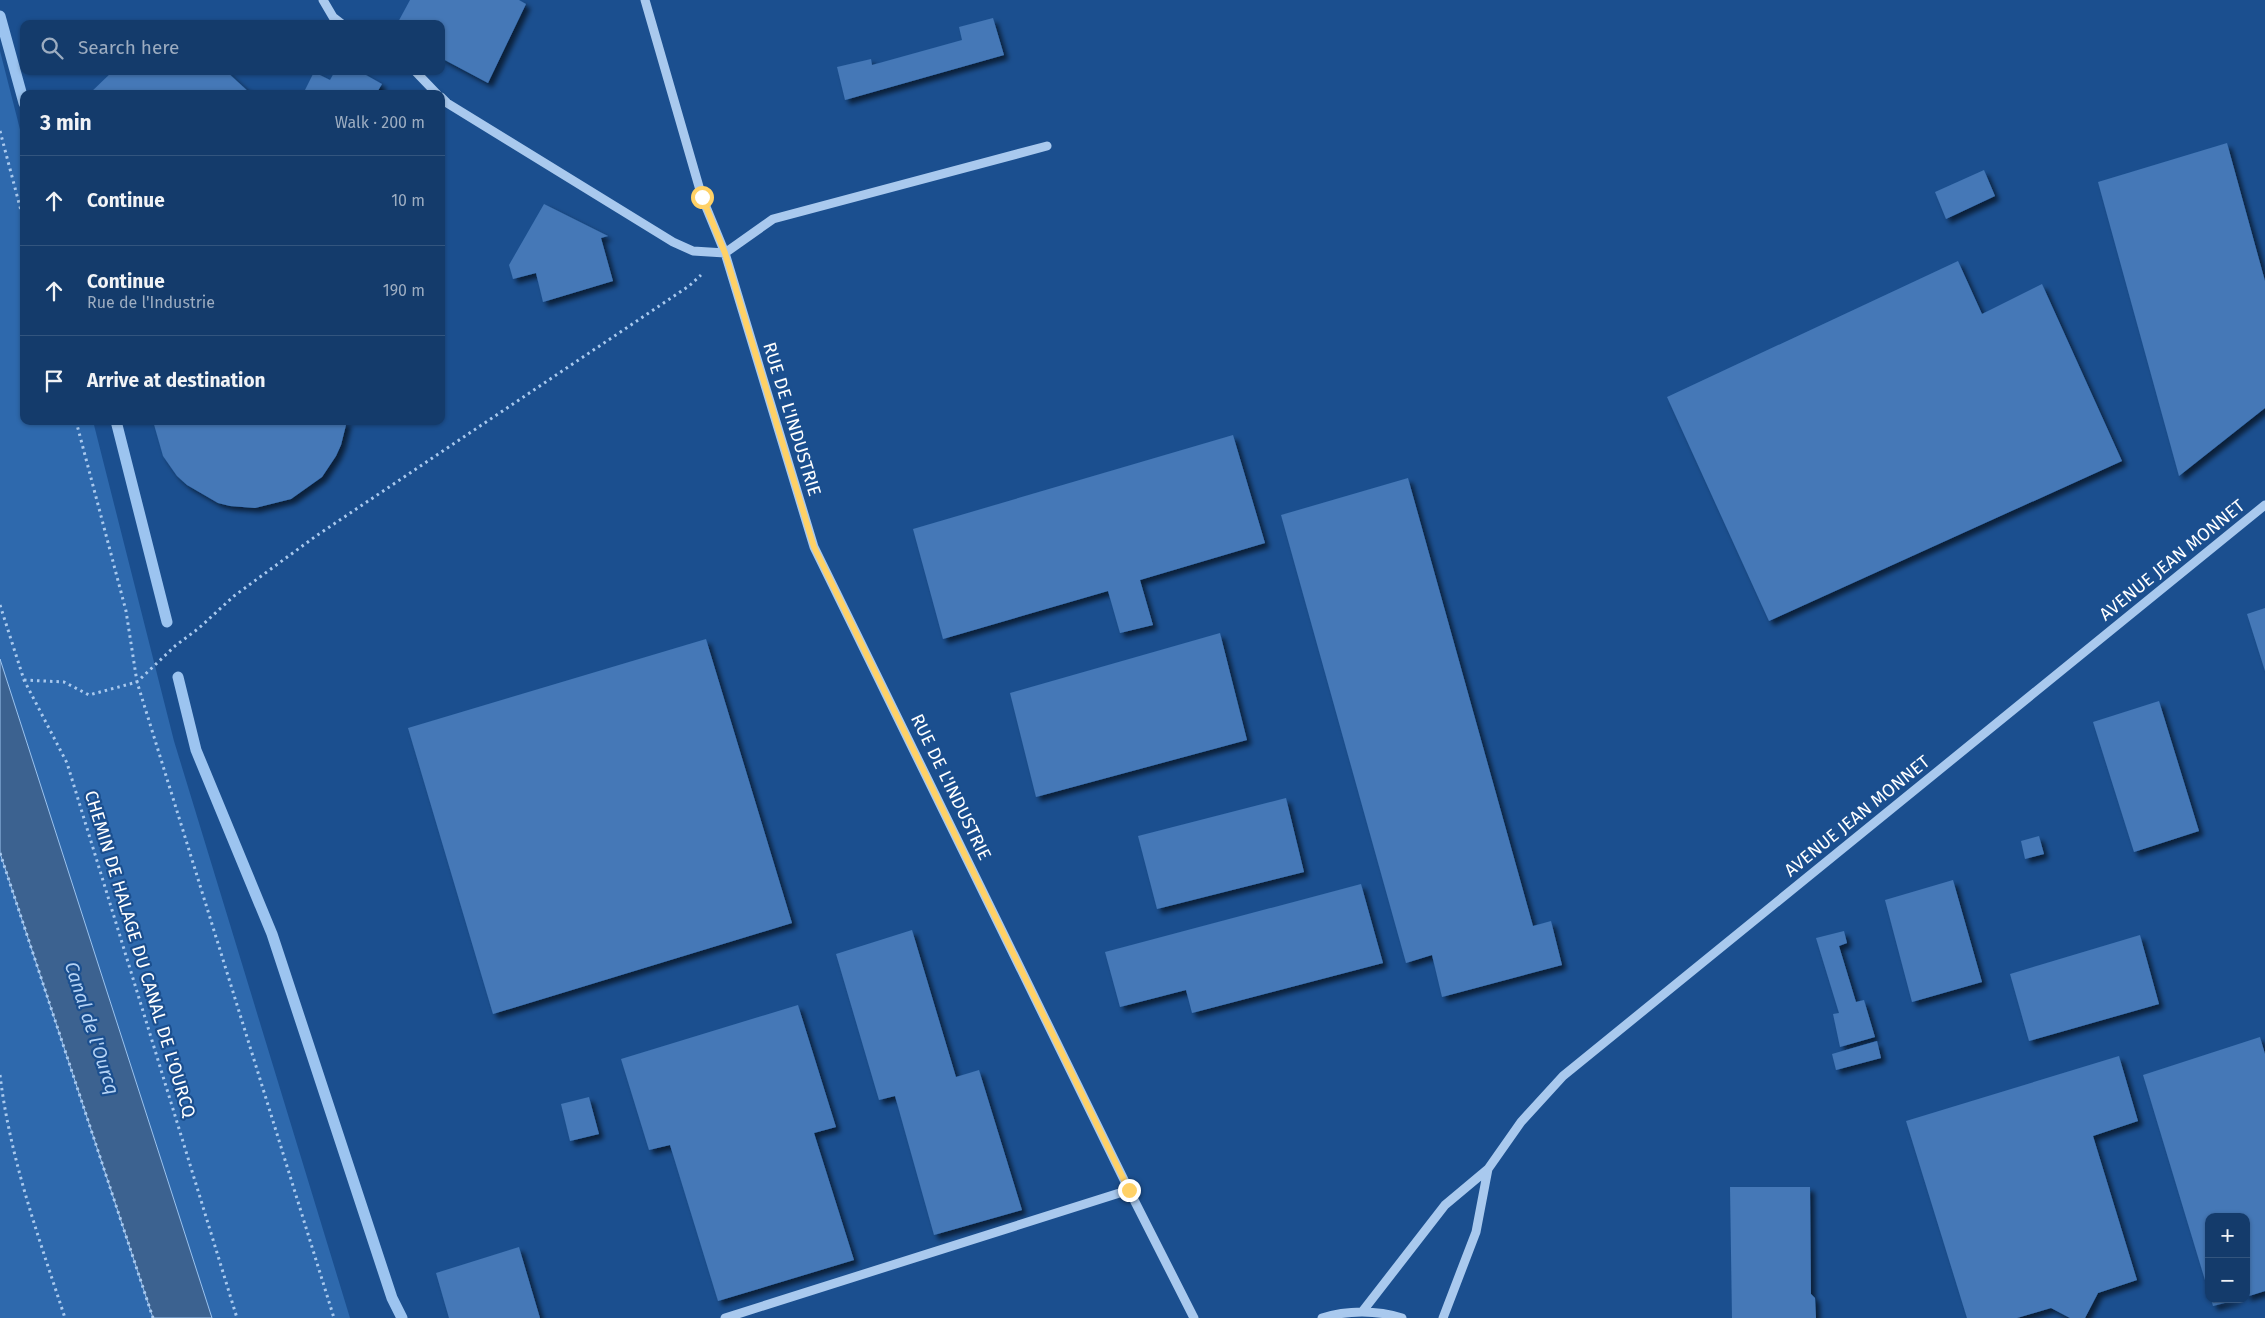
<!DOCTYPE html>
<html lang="en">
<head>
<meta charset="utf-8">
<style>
  body { margin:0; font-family:"Fira Sans",sans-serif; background:#1d4271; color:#f1f3f6 }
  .controls { position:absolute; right:15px; bottom:15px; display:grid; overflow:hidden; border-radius:10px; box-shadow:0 1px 4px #0004 }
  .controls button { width:45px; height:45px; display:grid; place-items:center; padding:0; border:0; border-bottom:1px solid #33557e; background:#143b6b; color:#f1f3f6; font:25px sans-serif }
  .stop { position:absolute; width:15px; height:15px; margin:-11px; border:4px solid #ffd166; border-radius:50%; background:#fff }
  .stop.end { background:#ffd166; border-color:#fff; box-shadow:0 1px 5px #0008 }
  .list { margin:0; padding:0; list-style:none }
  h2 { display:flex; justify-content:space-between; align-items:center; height:65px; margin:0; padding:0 20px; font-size:21px }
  h2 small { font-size:16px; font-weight:400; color:#9dadc1 }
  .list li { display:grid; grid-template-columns:32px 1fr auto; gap:15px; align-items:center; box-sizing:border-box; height:90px; padding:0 20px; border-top:1px solid #33557e }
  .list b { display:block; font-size:19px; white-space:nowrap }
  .list p { margin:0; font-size:16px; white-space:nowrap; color:#9dadc1 }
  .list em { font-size:16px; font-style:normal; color:#9dadc1 }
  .icon { flex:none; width:28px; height:28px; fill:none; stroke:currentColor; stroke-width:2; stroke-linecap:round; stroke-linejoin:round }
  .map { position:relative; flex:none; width:2265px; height:1318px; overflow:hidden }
  .search { position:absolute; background:#143b6b; box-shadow:0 1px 4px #0004; left:20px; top:20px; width:425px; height:55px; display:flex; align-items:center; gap:12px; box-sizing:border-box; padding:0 18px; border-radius:10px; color:#9dadc1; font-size:19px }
  .panel { position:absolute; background:#143b6b; box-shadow:0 1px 4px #0004; left:20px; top:90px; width:425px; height:335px; border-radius:10px }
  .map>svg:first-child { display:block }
  .green { fill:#2e69ad }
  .water { fill:#3c6290; stroke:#9cc4f0 }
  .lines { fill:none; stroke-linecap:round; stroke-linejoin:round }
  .stream { stroke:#9cc4f0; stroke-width:11 }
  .building { fill:#4478b7; filter:url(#shadow) }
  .path { stroke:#a9c9ee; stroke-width:3; stroke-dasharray:2.5 4; stroke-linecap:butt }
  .minor { stroke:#a9c9ee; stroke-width:9 }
  .route { stroke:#ffd166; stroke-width:6 }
  .labels { text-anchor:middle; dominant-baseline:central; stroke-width:4.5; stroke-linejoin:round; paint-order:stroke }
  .street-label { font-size:18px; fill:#fff; stroke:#1b4f8f }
  .water-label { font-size:19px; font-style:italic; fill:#b5d3f5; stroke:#1b4f8f }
</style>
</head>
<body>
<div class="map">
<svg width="2265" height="1318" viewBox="0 0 2265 1318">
  <defs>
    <filter id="shadow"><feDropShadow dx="4.5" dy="4.5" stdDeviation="2.5" flood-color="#0009"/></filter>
  </defs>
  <rect width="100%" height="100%" fill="#1b4f8f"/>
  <!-- green -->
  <path class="green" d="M 0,51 L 24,145 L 24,421 L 93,421 L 174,741 L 350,1318 L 212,1318 L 0,659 Z
    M 0,853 L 153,1318 L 0,1318 Z"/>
  <!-- water -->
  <path class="water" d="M 0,659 L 212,1318 L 153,1318 L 0,853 Z"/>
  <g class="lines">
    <!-- stream -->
    <path class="stream" d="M 0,16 L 24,103
      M 116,421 L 167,622
      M 178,677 L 196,750 L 272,934 L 392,1298 L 402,1318"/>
  </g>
  <!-- building -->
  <path class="building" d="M 410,0 L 519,0 L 526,4 L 488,83 L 441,58 L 441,24 L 397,24 Z
    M 993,18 L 1004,55 L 845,100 L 837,67 L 871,59 L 872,65 L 962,40 L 959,27 Z
    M 113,71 L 226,71 L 251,94 L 89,94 Z
    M 335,71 L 359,71 L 382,84 L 376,94 L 303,94 L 314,72 L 330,80 Z
    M 2227,143 L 2265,281 L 2265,408 L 2179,476 L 2098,182 Z
    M 1984,170 L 1995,196 L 1946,219 L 1935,192 Z
    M 544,204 L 608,236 L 601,238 L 613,281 L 543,302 L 536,273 L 513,279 L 509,265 Z
    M 1958,261 L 1982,314 L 2042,284 L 2122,461 L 1769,621 L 1667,397 Z
    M 153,421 L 347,421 L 341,445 L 336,456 L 322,477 L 291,499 L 255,508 L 230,506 L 218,503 L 187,485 L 177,476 L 163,456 Z
    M 1233,435 L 1265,543 L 1140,580 L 1153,625 L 1120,633 L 1108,591 L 943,639 L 913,529 Z
    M 1408,478 L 1533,926 L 1551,921 L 1562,965 L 1442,997 L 1432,955 L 1406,963 L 1281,515 Z
    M 2265,608 L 2265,671 L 2247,614 Z
    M 1220,633 L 1247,740 L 1036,797 L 1010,693 Z
    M 706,639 L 792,923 L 493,1014 L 408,728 Z
    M 2159,701 L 2199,831 L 2134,852 L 2093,722 Z
    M 1286,798 L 1304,872 L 1157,909 L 1138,836 Z
    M 2039,836 L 2044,854 L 2025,859 L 2021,841 Z
    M 1953,880 L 1982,982 L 1912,1002 L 1885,900 Z
    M 1361,884 L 1383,963 L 1192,1013 L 1186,990 L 1120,1007 L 1105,952 Z
    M 912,930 L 956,1077 L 979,1070 L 1022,1210 L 934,1235 L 895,1096 L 879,1100 L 836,954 Z
    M 1844,931 L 1847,943 L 1839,946 L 1856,1002 L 1864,1000 L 1875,1037 L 1840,1047 L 1833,1014 L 1839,1013 L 1816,938 Z
    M 2140,935 L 2159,1004 L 2029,1041 L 2010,974 Z
    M 798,1005 L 836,1127 L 814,1133 L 854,1260 L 718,1301 L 670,1145 L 649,1150 L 621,1059 Z
    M 2260,1037 L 2265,1054 L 2265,1291 L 2246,1297 L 2246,1217 L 2209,1217 L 2208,1290 L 2143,1075 Z
    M 1877,1041 L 1881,1058 L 1836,1070 L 1832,1054 Z
    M 2119,1056 L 2138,1121 L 2093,1136 L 2137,1280 L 2098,1293 L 2085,1318 L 2070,1318 L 2051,1308 L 2017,1318 L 1967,1318 L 1906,1121 Z
    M 589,1097 L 599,1134 L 570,1141 L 561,1104 Z
    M 1730,1187 L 1810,1187 L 1811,1294 L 1815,1298 L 1816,1318 L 1732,1318 Z
    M 519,1247 L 540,1318 L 449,1318 L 436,1273 Z
    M 2211,1299 L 2236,1299 L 2236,1300 L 2213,1306 Z"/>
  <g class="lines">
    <!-- path -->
    <path class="path" d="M 0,131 L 24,222
      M 76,421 L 126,611 L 137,682 L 334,1318
      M 0,605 L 24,680 L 67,763 L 237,1318
      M 24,680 L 64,682 L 89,695 L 137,682 L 175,646 L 199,628 L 234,596 L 316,536 L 689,286 L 701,275
      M 0,853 L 153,1318
      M 0,1075 C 10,1159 39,1238 65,1318"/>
    <!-- minor -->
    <path class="minor" d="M 323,0 L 333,17 L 342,24
      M 645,0 L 702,197 L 725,253 L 814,547 L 1129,1190 L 1194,1318
      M 415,71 L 437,94
      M 441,97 L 447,103 L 673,242 L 693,251 L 725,253 L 773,219 L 1047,146
      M 1362,1312 L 1445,1205 L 1488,1169 L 1521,1122 L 1563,1076 L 2265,505
      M 725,1318 L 1129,1190
      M 1322,1318 C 1347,1310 1377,1310 1402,1318
      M 1443,1318 L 1476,1232 L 1488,1169"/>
  </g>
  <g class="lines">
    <!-- route -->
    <path class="route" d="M 702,197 L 725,253 L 814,547 L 1129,1190"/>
  </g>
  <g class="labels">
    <!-- street labels -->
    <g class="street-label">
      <text transform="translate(792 419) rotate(73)">RUE DE L'INDUSTRIE</text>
      <text transform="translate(2172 560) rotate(-39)">AVENUE JEAN MONNET</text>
      <text transform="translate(951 787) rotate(64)">RUE DE L'INDUSTRIE</text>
      <text transform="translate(1857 816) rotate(-39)">AVENUE JEAN MONNET</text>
      <text transform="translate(140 954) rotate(73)">CHEMIN DE HALAGE DU CANAL DE L'OURCQ</text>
    </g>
    <!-- water labels -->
    <g class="water-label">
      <text transform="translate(92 1028) rotate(72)">Canal de l'Ourcq</text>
    </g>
  </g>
</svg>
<div class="controls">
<button>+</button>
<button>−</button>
</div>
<div class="stop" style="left:702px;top:197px"></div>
<div class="stop end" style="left:1129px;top:1190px"></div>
<div class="search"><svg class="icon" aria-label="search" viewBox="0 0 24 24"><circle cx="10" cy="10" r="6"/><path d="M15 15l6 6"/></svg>Search here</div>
<section class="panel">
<h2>3 min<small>Walk · 200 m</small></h2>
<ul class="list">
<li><svg class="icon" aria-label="ahead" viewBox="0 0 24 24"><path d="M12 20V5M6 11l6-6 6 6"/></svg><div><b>Continue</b></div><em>10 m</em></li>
<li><svg class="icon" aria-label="ahead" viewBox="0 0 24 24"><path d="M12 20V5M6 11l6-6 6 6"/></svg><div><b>Continue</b><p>Rue de l'Industrie</p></div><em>190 m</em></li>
<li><svg class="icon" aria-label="arrive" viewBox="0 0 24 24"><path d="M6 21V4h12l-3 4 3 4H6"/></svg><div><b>Arrive at destination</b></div></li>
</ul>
</section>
</div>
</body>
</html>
